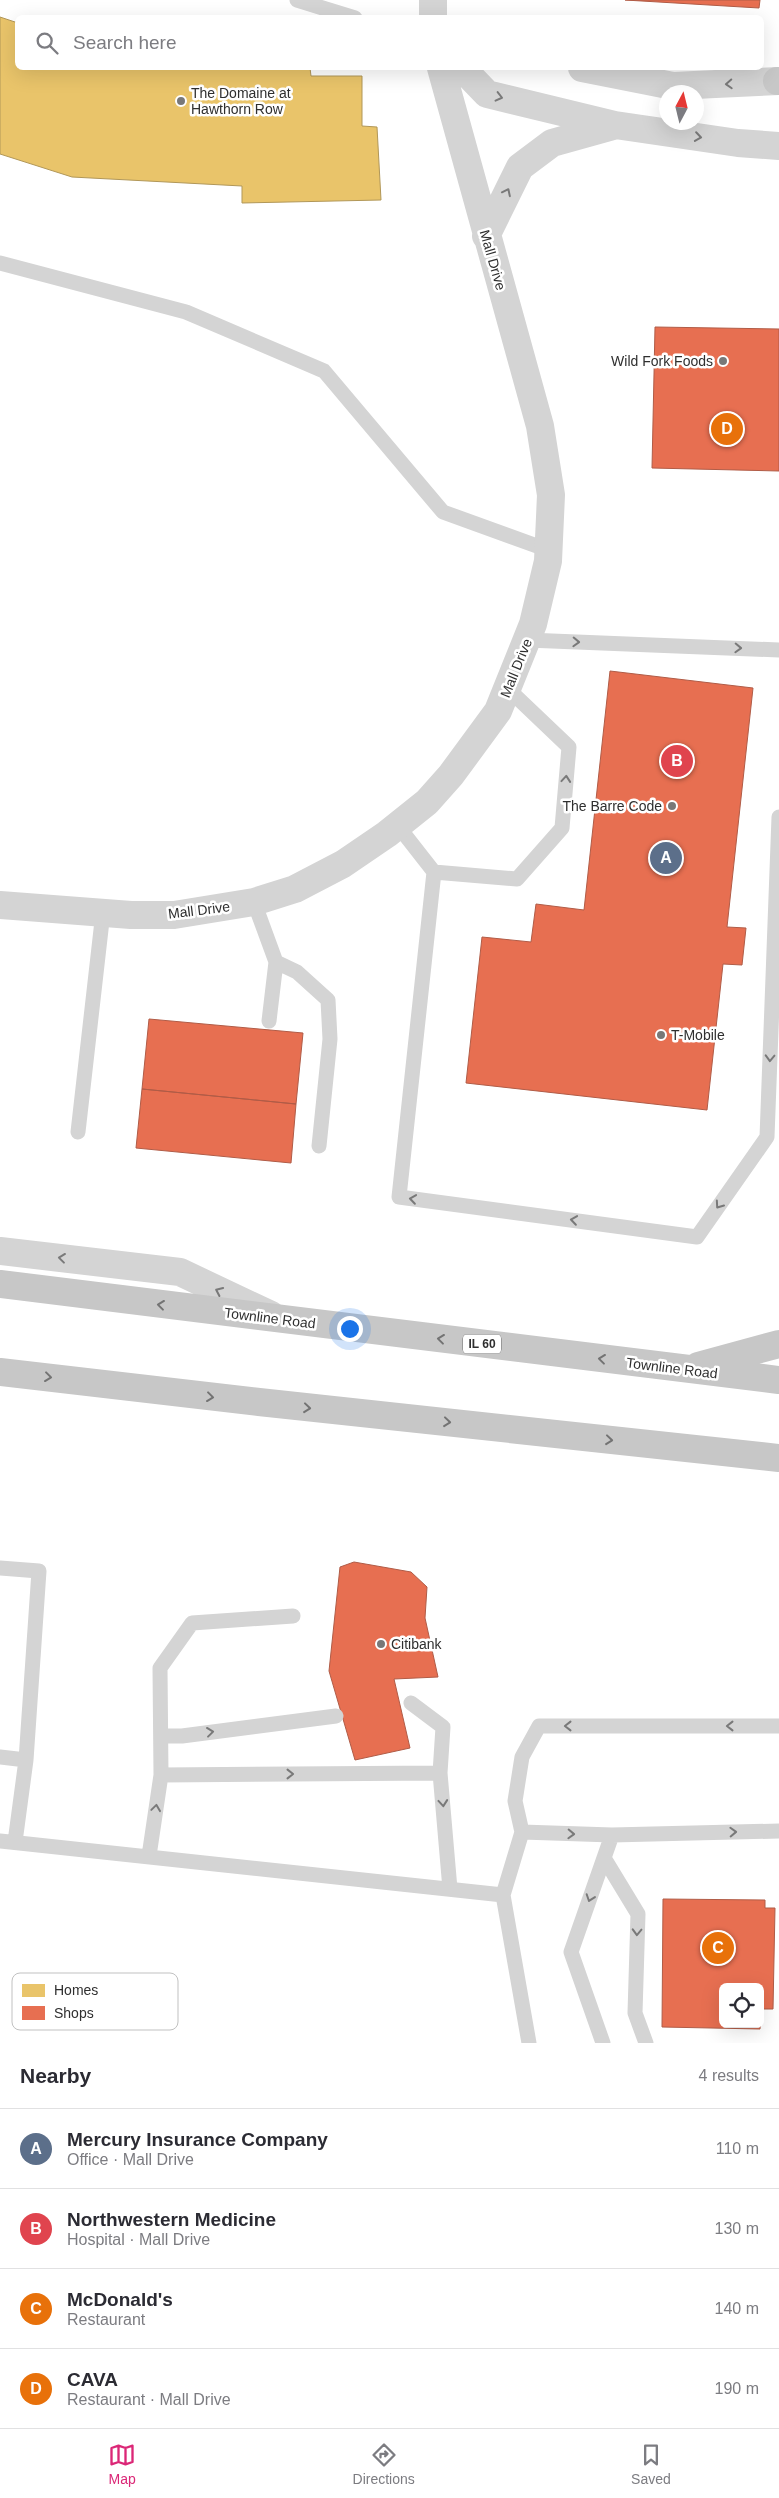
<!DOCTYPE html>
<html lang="en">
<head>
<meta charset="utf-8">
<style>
  body { margin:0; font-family:Helvetica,sans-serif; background:#f2f2f3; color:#2b2b33 }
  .controls { position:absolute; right:15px; bottom:15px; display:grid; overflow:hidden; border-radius:8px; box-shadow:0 5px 20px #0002 }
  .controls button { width:45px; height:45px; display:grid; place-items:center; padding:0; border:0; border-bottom:1px solid #e1e1e2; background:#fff; color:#2b2b33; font:25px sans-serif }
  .compass { position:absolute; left:659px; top:85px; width:45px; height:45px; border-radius:50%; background:#fff; box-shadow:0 5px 20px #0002; rotate:7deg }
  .you { position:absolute; left:349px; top:1328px; width:18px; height:18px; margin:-12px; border:4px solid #fff; border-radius:50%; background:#1a73e8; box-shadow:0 0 0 8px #1a73e833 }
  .badge { display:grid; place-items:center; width:32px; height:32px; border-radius:50%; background:#db2777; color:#fff; font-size:16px; font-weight:700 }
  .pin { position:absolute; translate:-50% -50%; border:2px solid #fff; box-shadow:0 1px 5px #0006 }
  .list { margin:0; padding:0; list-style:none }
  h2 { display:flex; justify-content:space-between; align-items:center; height:65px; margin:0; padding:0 20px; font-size:21px }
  h2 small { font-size:16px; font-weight:400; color:#7c7c81 }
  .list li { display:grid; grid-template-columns:32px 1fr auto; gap:15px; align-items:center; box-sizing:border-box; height:80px; padding:0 20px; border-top:1px solid #e1e1e2 }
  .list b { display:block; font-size:19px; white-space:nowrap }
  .list p { margin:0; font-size:16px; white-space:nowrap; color:#7c7c81 }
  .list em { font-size:16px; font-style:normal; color:#7c7c81 }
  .icon { flex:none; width:28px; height:28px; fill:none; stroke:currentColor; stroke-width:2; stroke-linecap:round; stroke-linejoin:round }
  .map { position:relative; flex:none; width:779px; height:2043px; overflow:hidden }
  .search { position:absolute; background:#fff; box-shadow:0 5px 20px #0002; left:15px; right:15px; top:15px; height:55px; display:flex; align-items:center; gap:12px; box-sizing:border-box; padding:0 18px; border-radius:8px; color:#7c7c81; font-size:19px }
  .sheet { height:385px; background:#fff }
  nav { display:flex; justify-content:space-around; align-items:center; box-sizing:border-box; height:70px; border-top:1px solid #e1e1e2; background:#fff; font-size:14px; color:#7c7c81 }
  nav a { display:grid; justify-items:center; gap:2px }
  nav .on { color:#db2777 }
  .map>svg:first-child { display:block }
  .homes { fill:#e9c46a; stroke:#b19758 }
  .shops { fill:#e76f51; stroke:#b05c47; fill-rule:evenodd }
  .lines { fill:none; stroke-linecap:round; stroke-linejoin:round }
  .service { stroke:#d4d4d4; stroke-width:15 }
  .tertiary { stroke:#d4d4d4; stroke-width:28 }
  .primary { stroke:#c7c7c7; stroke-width:28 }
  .oneway { stroke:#797979 }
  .oneway2 { stroke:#737373 }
  .poi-dot { fill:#787878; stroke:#fff; stroke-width:2 }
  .labels { text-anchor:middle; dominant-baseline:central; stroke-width:5; stroke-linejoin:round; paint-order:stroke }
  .shield { fill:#fff; stroke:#6d6d6d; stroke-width:1 }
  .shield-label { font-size:12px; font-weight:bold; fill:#2f2f2f }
  .poi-label { font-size:14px; fill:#2f2f2f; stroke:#fff; text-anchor:start }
  .street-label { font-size:14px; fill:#2f2f2f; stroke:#fff }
  .key { fill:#fff; stroke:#c1c1c1; stroke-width:1 }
  .key-label { font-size:14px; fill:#2f2f2f }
</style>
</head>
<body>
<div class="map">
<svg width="779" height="2043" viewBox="0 0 779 2043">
  <rect width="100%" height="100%" fill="#fff"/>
  <!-- homes -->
  <path class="homes" d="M 0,17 L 18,23 L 18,68 L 310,68 L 311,76 L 362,76 L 362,126 L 377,127 L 381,200 L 242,203 L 242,186 L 72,177 L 0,154 Z"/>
  <!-- shops -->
  <path class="shops" d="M 625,0 L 760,0 L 759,8 Z
    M 655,327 L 779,329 L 779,471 L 652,468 Z
    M 610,671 L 753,688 L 727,927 L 746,928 L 742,965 L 723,964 L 707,1110 L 466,1083 L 482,937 L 531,942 L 536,904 L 584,910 Z
    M 149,1019 L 303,1033 L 296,1104 L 142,1089 Z
    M 142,1089 L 296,1104 L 291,1163 L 136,1148 Z
    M 354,1562 L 411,1572 L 427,1587 L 425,1618 L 438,1677 L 394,1679 L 410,1748 L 355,1760 L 329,1671 L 340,1567 Z
    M 663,1899 L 765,1900 L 765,1908 L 775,1908 L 773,2009 L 761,2009 L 760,2029 L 662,2027 ZM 723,1987 L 760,1987 L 760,2024 L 723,2024 Z"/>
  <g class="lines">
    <!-- service -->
    <path class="service" d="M 297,0 L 355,18
      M 0,263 L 186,312 L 324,371 L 443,512 L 548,550
      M 527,640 L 779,650
      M 398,826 L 434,872 L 399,1197 L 697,1237 L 767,1137 L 779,817
      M 434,872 L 517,879 L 562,828 L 569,747 L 507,688
      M 254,902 L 276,962 L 297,972 L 328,1000 L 330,1039 L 319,1146
      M 269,1021 L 276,962
      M 78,1132 L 103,912
      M 0,1568 L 39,1571 L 26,1760 L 0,1757
      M 411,1703 L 443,1727 L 440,1773
      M 162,1736 L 182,1736 L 336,1716
      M 161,1775 L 160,1668 L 192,1623 L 293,1616
      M 522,1832 L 612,1835 L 779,1831
      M 0,1841 L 503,1895 L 529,2043
      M 15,1842 L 26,1760
      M 149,1856 L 161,1775 L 440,1773 L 450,1889
      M 604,1858 L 638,1914 L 635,2013 L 646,2043
      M 503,1895 L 522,1832 L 515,1801 L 522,1757 L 539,1726 L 779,1726
      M 603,2043 L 571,1952 L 612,1835"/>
    <!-- tertiary -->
    <path class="tertiary" d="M 433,0 L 433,18
      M 462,68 L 487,94 L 615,125 L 738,143 L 779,146
      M 582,68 L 673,86 L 779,81
      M 486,236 L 520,167 L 552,143 L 613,126
      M 0,905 L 131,915 L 174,915 L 254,902 L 295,889 L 343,864 L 387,834 L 427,802 L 451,775 L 498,711 L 533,624 L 548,561 L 551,495 L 540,426 L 441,68
      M 0,1251 L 180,1272 L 271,1315"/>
    <!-- primary -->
    <path class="primary" d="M 777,81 L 779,81
      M 0,1284 L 779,1380
      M 698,1366 L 779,1344
      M 0,1372 L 259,1402 L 779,1458"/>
  </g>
  <!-- one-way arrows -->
  <defs><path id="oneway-chevron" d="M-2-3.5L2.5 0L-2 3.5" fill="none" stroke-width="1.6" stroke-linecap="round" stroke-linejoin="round" transform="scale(1.25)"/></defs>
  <g class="oneway">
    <use href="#oneway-chevron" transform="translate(729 84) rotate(177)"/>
    <use href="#oneway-chevron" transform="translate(499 97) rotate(14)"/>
    <use href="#oneway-chevron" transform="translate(698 137) rotate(8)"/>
    <use href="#oneway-chevron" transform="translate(507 192) rotate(-64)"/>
    <use href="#oneway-chevron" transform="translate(576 642) rotate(2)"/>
    <use href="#oneway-chevron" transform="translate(738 648) rotate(2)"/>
    <use href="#oneway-chevron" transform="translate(566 779) rotate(-85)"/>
    <use href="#oneway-chevron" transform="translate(770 1058) rotate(92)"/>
    <use href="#oneway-chevron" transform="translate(413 1199) rotate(-172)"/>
    <use href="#oneway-chevron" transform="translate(719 1205) rotate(125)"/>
    <use href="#oneway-chevron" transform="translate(574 1220) rotate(-172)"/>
    <use href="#oneway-chevron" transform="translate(62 1258) rotate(-173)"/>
    <use href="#oneway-chevron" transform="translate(219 1291) rotate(-155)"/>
    <use href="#oneway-chevron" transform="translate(568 1726) rotate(-180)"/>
    <use href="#oneway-chevron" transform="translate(730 1726) rotate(-180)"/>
    <use href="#oneway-chevron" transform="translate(210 1732) rotate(-7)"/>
    <use href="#oneway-chevron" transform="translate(290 1774)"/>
    <use href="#oneway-chevron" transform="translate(443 1803) rotate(85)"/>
    <use href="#oneway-chevron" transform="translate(156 1808) rotate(-82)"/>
    <use href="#oneway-chevron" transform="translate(733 1832) rotate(-2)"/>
    <use href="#oneway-chevron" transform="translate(571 1834) rotate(2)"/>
    <use href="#oneway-chevron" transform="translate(590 1898) rotate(109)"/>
    <use href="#oneway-chevron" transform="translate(637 1932) rotate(92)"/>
  </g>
  <g class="oneway2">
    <use href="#oneway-chevron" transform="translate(161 1305) rotate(-173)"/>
    <use href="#oneway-chevron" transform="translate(441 1339) rotate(-173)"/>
    <use href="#oneway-chevron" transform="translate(602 1359) rotate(-173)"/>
    <use href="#oneway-chevron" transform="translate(48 1377) rotate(7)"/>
    <use href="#oneway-chevron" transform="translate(210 1397) rotate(7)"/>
    <use href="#oneway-chevron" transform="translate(307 1408) rotate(6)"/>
    <use href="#oneway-chevron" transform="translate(447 1422) rotate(6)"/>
    <use href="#oneway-chevron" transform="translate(609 1440) rotate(6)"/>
  </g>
  <!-- markers -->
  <g class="poi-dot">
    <circle cx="181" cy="101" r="5"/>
    <circle cx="723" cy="361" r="5"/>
    <circle cx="672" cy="806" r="5"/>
    <circle cx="661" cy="1035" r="5"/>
    <circle cx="381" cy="1644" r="5"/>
  </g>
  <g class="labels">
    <!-- shield labels -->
    <rect class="shield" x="463" y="1334.5" width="38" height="19" rx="4"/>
    <g class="shield-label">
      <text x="482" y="1344">IL 60</text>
    </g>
    <!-- poi labels -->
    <g class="poi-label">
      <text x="191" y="93">The Domaine at<tspan x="191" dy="16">Hawthorn Row</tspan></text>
      <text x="713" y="361" text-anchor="end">Wild Fork Foods</text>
      <text x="662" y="806" text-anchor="end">The Barre Code</text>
      <text x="671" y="1035">T-Mobile</text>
      <text x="391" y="1644">Citibank</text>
    </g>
    <!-- street labels -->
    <g class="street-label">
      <text transform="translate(493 260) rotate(74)">Mall Drive</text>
      <text transform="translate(516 668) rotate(-68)">Mall Drive</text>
      <text transform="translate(199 910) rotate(-7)">Mall Drive</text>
      <text transform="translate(270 1318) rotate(7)">Townline Road</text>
      <text transform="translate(672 1368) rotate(7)">Townline Road</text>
    </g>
  </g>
  <!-- legend -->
  <rect x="12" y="1973" width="166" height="57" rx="8" class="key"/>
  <rect x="22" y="1984" width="23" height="13" fill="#e9c46a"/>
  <rect x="22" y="2006" width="23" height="14" fill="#e76f51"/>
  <g class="key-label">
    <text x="54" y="1995">Homes</text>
    <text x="54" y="2018">Shops</text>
  </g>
</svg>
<div class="controls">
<button><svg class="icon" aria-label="locate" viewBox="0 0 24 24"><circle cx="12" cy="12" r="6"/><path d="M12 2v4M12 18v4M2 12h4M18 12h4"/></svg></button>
</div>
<svg class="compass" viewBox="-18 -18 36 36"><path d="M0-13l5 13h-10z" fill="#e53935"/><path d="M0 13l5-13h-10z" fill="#7c7c81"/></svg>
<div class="you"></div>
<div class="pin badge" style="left:666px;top:858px;background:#5c6f8a">A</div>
<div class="pin badge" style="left:677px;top:761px;background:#e0444e">B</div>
<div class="pin badge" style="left:718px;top:1948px;background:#e8710a">C</div>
<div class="pin badge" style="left:727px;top:429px;background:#e8710a">D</div>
<div class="search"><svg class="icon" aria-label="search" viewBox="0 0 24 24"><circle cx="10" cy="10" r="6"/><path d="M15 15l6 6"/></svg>Search here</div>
</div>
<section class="sheet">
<h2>Nearby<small>4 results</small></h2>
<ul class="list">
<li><span class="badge" style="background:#5c6f8a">A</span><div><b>Mercury Insurance Company</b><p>Office · Mall Drive</p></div><em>110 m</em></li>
<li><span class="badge" style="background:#e0444e">B</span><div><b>Northwestern Medicine</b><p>Hospital · Mall Drive</p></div><em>130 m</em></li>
<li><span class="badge" style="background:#e8710a">C</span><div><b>McDonald's</b><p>Restaurant</p></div><em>140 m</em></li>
<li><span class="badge" style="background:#e8710a">D</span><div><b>CAVA</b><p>Restaurant · Mall Drive</p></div><em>190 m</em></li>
</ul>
</section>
<nav>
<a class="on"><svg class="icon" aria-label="map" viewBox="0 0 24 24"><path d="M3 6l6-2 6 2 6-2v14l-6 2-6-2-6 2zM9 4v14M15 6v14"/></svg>Map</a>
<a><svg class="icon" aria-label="directions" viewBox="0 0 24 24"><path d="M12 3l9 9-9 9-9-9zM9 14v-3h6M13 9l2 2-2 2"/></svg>Directions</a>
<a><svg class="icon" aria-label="saved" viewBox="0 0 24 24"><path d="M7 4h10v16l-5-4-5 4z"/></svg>Saved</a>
</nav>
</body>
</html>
